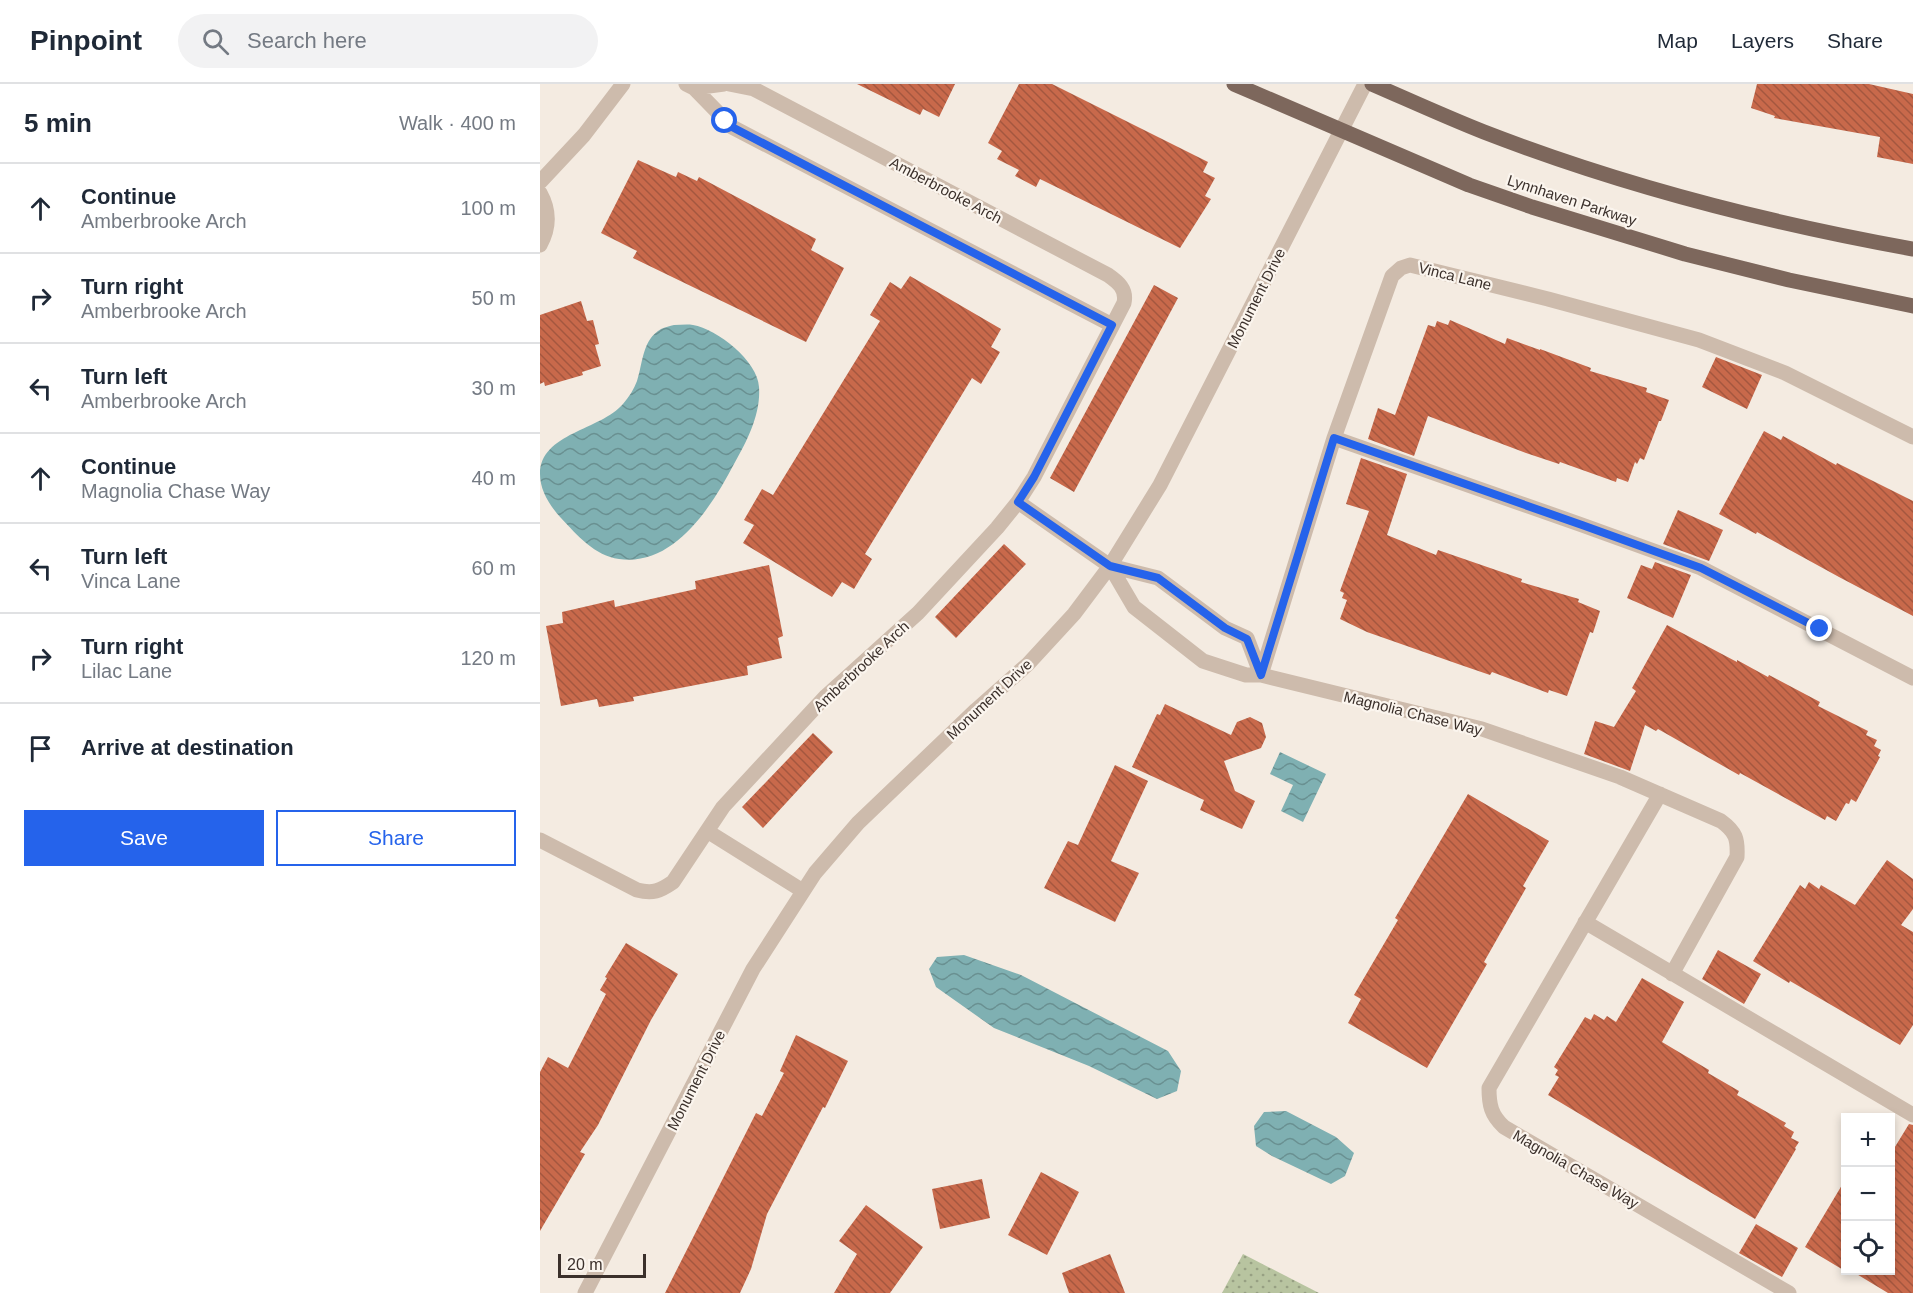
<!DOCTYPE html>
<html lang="en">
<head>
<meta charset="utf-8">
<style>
  body { margin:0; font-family:Arial,sans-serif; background:#f2f2f3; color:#1f2937 }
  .controls { position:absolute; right:18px; bottom:18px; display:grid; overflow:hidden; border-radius:0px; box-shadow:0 3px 9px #0003 }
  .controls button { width:54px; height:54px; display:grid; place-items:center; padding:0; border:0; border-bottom:2px solid #e0e1e3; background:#fff; color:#1f2937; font:30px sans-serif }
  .scale { position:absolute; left:18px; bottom:15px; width:88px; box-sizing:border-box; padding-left:6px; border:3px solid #3b302b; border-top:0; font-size:16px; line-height:21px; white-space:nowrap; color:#3b302b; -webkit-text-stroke:4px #fbf5ee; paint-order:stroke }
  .stop { position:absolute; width:18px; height:18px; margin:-14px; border:4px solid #2563eb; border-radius:50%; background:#fff }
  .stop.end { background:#2563eb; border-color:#fff; box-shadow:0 2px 6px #0008 }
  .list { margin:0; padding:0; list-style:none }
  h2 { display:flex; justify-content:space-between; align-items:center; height:78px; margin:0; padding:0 24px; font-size:26px }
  h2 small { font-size:20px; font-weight:400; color:#747a83 }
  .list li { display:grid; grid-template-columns:39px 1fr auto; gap:18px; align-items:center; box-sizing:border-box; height:90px; padding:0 24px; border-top:2px solid #e0e1e3 }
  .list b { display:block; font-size:22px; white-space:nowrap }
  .list p { margin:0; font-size:20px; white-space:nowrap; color:#747a83 }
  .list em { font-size:20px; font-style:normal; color:#747a83 }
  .actions { display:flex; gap:12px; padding:18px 24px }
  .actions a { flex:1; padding:14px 0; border:2px solid #2563eb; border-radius:0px; text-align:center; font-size:21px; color:#2563eb }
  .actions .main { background:#2563eb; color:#fff }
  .icon { flex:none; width:33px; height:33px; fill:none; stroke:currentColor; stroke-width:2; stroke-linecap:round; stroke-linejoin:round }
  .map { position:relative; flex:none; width:1373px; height:1209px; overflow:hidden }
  header { display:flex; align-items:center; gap:36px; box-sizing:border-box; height:84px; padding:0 30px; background:#fff; border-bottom:2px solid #e0e1e3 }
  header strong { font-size:28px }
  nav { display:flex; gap:33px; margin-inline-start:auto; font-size:21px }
  .search { width:420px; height:54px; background:#f2f2f3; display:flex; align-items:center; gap:15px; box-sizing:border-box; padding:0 21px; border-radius:33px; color:#747a83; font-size:22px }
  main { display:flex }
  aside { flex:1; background:#fff }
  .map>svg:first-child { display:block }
  .park { fill:url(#park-dots) }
  .water { fill:url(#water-waves) }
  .building { fill:url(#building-back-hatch) }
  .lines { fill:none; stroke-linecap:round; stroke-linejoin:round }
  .minor { stroke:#cdbbac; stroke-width:15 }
  .major { stroke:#7d675c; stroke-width:15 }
  .route { stroke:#2563eb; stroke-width:8 }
  .labels { text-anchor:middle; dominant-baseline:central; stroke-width:4.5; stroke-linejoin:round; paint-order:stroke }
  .street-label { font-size:15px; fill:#3b302b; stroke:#fbf5ee }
</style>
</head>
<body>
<header>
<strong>Pinpoint</strong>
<div class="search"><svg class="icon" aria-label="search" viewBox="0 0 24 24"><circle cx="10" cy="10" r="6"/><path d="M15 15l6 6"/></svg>Search here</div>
<nav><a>Map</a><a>Layers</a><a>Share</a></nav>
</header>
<main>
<aside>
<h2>5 min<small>Walk · 400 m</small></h2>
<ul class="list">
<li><svg class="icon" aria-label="ahead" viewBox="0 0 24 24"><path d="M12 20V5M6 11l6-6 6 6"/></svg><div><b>Continue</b><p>Amberbrooke Arch</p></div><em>100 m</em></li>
<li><svg class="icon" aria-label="right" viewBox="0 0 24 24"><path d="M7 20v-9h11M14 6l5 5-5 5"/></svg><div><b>Turn right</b><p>Amberbrooke Arch</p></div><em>50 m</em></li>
<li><svg class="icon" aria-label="left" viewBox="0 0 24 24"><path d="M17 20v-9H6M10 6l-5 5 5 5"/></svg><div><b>Turn left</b><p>Amberbrooke Arch</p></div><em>30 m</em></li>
<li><svg class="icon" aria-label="ahead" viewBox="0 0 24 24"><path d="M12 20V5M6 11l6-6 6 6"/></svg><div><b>Continue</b><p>Magnolia Chase Way</p></div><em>40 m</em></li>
<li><svg class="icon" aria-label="left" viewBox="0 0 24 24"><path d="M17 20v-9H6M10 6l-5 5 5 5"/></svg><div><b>Turn left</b><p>Vinca Lane</p></div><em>60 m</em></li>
<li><svg class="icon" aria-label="right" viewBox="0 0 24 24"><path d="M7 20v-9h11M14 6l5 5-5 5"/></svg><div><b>Turn right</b><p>Lilac Lane</p></div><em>120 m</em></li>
<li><svg class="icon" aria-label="arrive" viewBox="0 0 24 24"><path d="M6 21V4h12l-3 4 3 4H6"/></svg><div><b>Arrive at destination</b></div></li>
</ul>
<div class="actions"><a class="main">Save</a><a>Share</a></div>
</aside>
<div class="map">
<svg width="1373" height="1209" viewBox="0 0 1373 1209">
  <defs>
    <pattern id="park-dots" width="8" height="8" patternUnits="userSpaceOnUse" patternTransform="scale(1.5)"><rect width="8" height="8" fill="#b8c4a0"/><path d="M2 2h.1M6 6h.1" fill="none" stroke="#97a083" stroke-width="1.8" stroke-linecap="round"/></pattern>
    <pattern id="water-waves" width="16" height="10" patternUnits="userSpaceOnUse" patternTransform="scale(1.5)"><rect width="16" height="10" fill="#7fb0b2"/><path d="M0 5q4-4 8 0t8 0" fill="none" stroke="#699091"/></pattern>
    <pattern id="building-back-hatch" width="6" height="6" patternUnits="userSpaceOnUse" patternTransform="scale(1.5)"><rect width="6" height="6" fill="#c8694b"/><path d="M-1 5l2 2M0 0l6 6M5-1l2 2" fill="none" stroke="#a4573f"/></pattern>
  </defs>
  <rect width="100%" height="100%" fill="#f4ebe1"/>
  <!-- park -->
  <path class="park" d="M 703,1170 L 779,1209 L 682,1209 Z"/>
  <!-- water -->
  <path class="water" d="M 134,241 C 140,241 147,240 153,241 C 177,245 218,277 219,303 C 221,330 207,357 194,380 C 172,422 134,483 79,475 C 55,472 37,451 21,434 C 10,422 0,407 0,390 C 0,349 61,346 83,320 C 89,313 94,305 97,297 C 103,279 102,256 121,245 C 125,243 130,242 134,241 Z
    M 740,668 L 786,690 L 763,738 L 741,727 L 753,701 L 730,690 Z
    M 424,871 L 481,891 L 628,967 L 641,987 L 637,1007 L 617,1015 L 549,982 L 454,944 L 396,903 L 389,885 L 397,873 Z
    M 746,1027 L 796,1053 L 814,1069 L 805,1092 L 791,1100 L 732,1072 L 716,1062 L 714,1042 L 724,1028 Z"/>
  <!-- building -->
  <path class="building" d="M 317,0 L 415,0 L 399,33 L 383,25 L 380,31 Z
    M 479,0 L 512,0 L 668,78 L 663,88 L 675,94 L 665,112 L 671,115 L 640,164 L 500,95 L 496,103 L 475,92 L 479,86 L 457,75 L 462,67 L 448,59 Z
    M 1217,0 L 1329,0 L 1373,10 L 1373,80 L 1337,73 L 1340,53 L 1234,34 L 1235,32 L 1211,24 Z
    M 98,76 L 136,93 L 138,88 L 157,97 L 159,93 L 276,155 L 271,166 L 304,184 L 266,258 L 93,174 L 97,167 L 61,149 Z
    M 370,192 L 461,245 L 451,263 L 460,268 L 441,300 L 432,294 L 325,470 L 332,475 L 314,505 L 302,498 L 292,513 L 203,459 L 214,441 L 204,436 L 222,405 L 233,411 L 340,237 L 330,231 L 350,198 L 361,205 Z
    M 614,201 L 638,214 L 534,408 L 510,394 Z
    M 41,217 L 47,237 L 53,236 L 59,260 L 55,261 L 61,282 L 42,288 L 43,291 L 5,302 L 4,298 L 0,300 L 0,231 Z
    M 910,236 L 965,260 L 967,254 L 1000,266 L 1000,265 L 1051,284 L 1050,287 L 1107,304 L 1106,308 L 1129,316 L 1121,337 L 1119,337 L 1104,376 L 1100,374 L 1097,380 L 1095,378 L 1088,398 L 1077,394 L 1076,398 L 1020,378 L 1019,380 L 986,369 L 888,332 L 874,372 L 828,355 L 838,324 L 855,331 L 888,241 L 895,243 L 897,237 L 908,241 Z
    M 1176,273 L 1222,291 L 1207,325 L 1162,303 Z
    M 1224,347 L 1241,356 L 1243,352 L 1296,381 L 1297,379 L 1373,417 L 1373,532 L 1299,493 L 1217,448 L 1216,450 L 1179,430 Z
    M 821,374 L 867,390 L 847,451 L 896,471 L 898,466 L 982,495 L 981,498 L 1039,515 L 1038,518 L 1060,527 L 1053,549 L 1050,548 L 1027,612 L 1009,606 L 1008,609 L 952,588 L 950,591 L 918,580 L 827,548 L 800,535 L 807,516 L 802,514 L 804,509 L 800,507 L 829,427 L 806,420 Z
    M 1138,426 L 1183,446 L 1169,477 L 1123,460 Z
    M 464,460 L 486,480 L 416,554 L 395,533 Z
    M 1115,478 L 1151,491 L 1133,534 L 1087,514 L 1101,481 L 1112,485 Z
    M 229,481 L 243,552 L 238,554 L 242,574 L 207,582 L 208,591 L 93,613 L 94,617 L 59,623 L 57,615 L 21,622 L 6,542 L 23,539 L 22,528 L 74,516 L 75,523 L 156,505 L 155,497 Z
    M 1127,541 L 1197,578 L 1197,576 L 1228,593 L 1229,591 L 1280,618 L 1278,622 L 1328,647 L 1326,651 L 1337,656 L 1334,662 L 1341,666 L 1338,672 L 1340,673 L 1316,718 L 1311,715 L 1309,720 L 1306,719 L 1296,737 L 1287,732 L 1285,736 L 1200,689 L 1199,691 L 1118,645 L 1116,647 L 1105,641 L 1090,687 L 1044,670 L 1055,637 L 1074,643 L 1096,607 L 1092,604 Z
    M 625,620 L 691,651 L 697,638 L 710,633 L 722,639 L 726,653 L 721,664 L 684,677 L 695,707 L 715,717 L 702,745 L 660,726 L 664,716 L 592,683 L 617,630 L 620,631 Z
    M 273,649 L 293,668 L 223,744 L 202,723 Z
    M 575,681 L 608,697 L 571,777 L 599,789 L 575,838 L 504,804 L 528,757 L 538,761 Z
    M 928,710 L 1009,757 L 983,802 L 986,804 L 944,878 L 947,880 L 887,984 L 808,939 L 821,915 L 814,911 L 858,836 L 855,834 Z
    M 1347,776 L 1373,795 L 1373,825 L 1361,841 L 1373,848 L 1373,941 L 1360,961 L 1250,897 L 1249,899 L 1213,877 L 1260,801 L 1265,805 L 1269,798 L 1279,805 L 1281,801 L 1315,821 Z
    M 86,859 L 138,890 L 111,936 L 58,1041 L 40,1068 L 45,1070 L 0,1147 L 0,988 L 8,973 L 28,984 L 66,910 L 60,906 L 67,894 L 65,893 Z
    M 1178,866 L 1221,890 L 1204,920 L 1162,895 Z
    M 1102,894 L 1144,918 L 1122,958 L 1169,986 L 1168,989 L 1199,1007 L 1197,1011 L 1246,1039 L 1244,1042 L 1254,1048 L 1251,1054 L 1259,1058 L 1255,1064 L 1256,1065 L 1215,1135 L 1008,1011 L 1019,993 L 1015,991 L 1018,986 L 1014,983 L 1045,933 L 1051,936 L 1054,930 L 1064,936 L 1067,932 L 1076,938 Z
    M 256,951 L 308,977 L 285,1024 L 283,1023 L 227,1130 L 211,1185 L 200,1209 L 125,1209 L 216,1029 L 222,1032 L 244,989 L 240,987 Z
    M 1369,1040 L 1373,1041 L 1373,1209 L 1348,1209 L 1310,1186 L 1350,1186 L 1350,1071 Z
    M 501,1088 L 539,1108 L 507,1171 L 468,1151 Z
    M 442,1095 L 450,1134 L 400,1145 L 392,1105 Z
    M 1305,1096 L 1305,1187 L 1265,1163 Z
    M 326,1121 L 383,1163 L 350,1209 L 294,1209 L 317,1170 L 299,1157 Z
    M 1216,1140 L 1258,1164 L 1242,1193 L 1199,1169 Z
    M 570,1170 L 585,1209 L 529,1209 L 522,1189 Z"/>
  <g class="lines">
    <!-- minor -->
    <path class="minor" d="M 146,0 L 154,4 L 192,43 L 572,241
      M 154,4 L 184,0
      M 0,98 L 44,51 L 83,0
      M 0,109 C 10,127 10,143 0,161
      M 794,354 L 1042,441 L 1161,484 L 1373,594
      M 478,418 L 570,482 L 618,494 L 685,544 L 707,554 L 721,591
      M 570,482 L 594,523 L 663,577 L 706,591 L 721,591 L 942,645 L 1080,693 L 1181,737 C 1196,748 1198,755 1197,773 L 1132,890
      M 721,591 L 794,354 L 852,192 L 861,184 L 870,181 L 1008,215 L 1159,256 L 1245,289 L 1373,353
      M 1120,710 L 949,1004 C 949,1021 951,1031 964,1043 L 1249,1209
      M 167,747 L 263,807
      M 0,756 L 97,806 C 113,810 120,807 133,798 L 183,723 L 285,613 L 378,529 L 457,444 L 478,418 L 494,393 L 584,219 C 587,205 578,198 568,191 L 214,5 L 189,0
      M 1045,838 L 1373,1031
      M 45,1209 L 213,885 L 275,789 L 318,739 L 436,626 L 488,580 L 534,530 L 570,482 L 620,401 L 825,0"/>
    <!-- major -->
    <path class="major" d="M 694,0 L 929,101 L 992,123 L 1145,170 L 1249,196 L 1373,222
      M 832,0 C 869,16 906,33 944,48 C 1081,101 1228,139 1373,165"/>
  </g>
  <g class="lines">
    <!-- route -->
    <path class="route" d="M 185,37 L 192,43 L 572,241 L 494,393 L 478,418 L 570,482 L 618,494 L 685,544 L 707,555 L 721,591 L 794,354 L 1042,441 L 1161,484 L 1280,545"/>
  </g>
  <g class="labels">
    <!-- street labels -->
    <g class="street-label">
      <text transform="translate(406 106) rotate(28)">Amberbrooke Arch</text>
      <text transform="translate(1032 116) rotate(18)">Lynnhaven Parkway</text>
      <text transform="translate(915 192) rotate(14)">Vinca Lane</text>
      <text transform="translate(716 214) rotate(-63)">Monument Drive</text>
      <text transform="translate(321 582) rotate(-43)">Amberbrooke Arch</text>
      <text transform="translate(449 615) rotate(-43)">Monument Drive</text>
      <text transform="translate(873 629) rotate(14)">Magnolia Chase Way</text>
      <text transform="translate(156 996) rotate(-63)">Monument Drive</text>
      <text transform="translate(1036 1085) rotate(30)">Magnolia Chase Way</text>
    </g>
  </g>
</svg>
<div class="controls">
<button>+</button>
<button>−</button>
<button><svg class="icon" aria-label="locate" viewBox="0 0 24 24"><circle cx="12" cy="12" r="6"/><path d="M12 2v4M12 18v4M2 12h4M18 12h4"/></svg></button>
</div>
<div class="scale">20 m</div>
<div class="stop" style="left:185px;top:37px"></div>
<div class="stop end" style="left:1280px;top:545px"></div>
</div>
</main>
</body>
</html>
